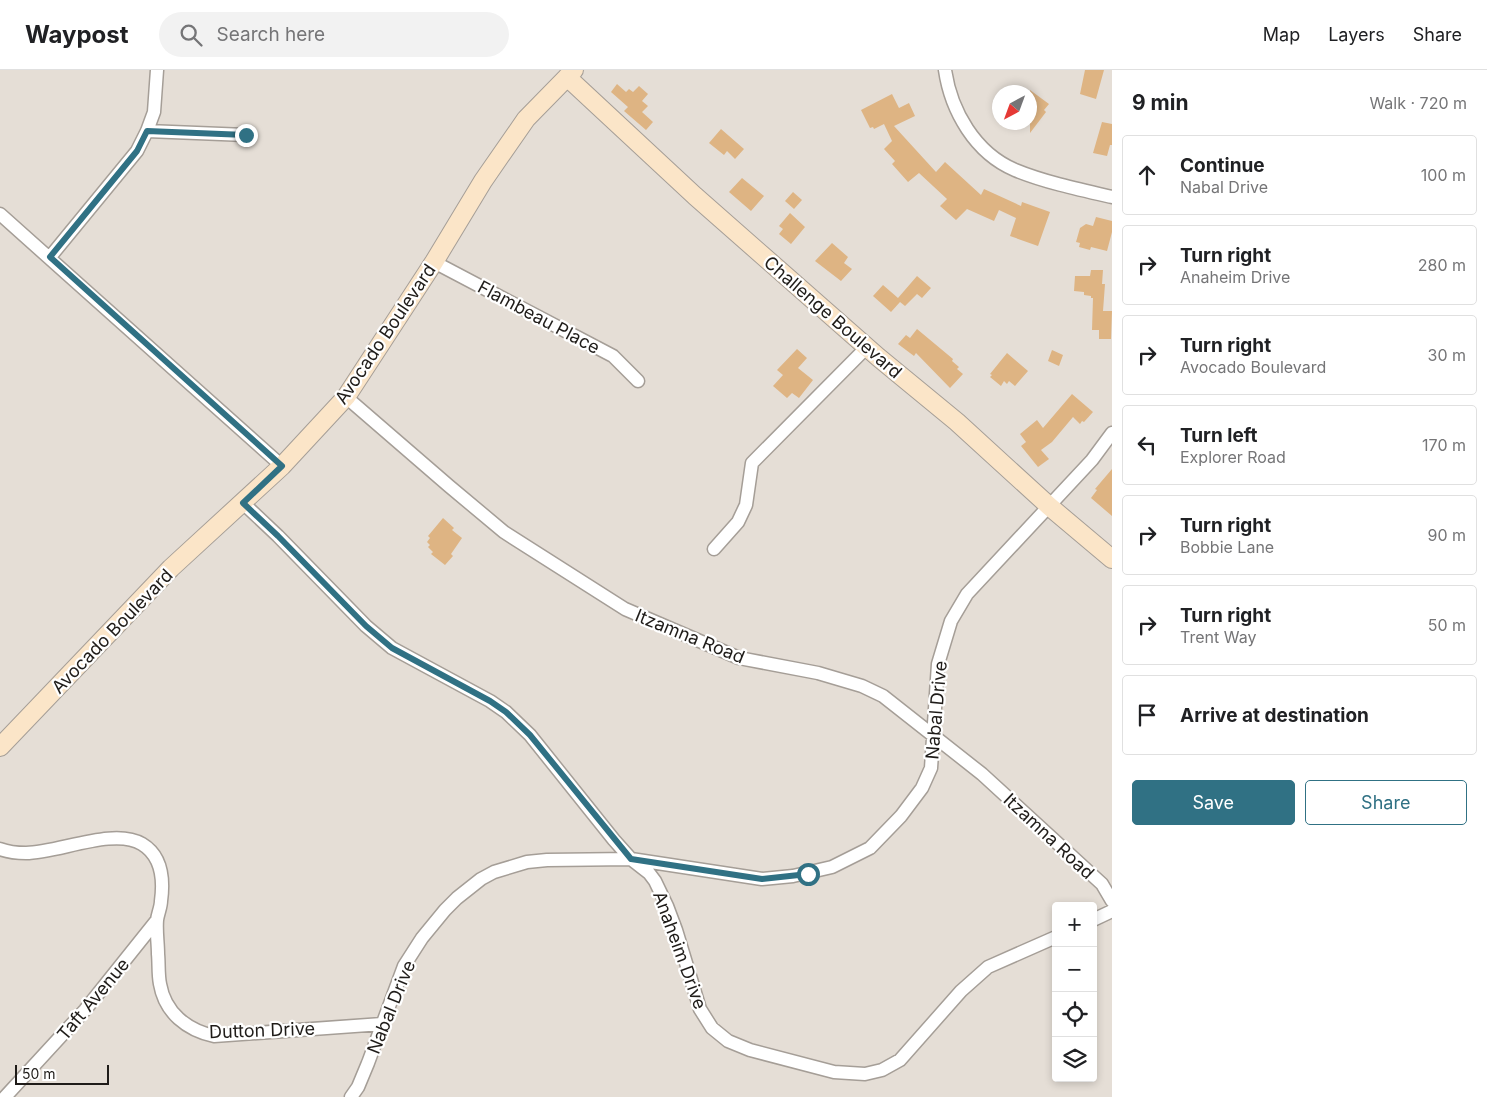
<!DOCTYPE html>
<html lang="en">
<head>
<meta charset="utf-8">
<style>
  body { margin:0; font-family:Inter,sans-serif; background:#f2f2f2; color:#202124 }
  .controls { position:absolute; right:15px; bottom:15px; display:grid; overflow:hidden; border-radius:5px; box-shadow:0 2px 8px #0003 }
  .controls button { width:45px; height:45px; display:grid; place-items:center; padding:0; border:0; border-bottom:1px solid #e0e0e0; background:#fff; color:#202124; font:25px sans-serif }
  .compass { position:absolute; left:992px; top:15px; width:45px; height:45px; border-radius:50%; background:#fff; box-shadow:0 2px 8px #0003; rotate:221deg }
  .scale { position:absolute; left:15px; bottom:12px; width:94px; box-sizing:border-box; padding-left:5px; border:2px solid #1f1c19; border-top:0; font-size:14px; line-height:18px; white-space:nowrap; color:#1f1c19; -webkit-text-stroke:4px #fff; paint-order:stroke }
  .stop { position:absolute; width:15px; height:15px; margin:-11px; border:4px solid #307184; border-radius:50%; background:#fff }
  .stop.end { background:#307184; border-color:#fff; box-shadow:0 1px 5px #0008 }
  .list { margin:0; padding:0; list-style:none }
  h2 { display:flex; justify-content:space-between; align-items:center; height:65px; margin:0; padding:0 20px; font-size:21px }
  h2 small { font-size:16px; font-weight:400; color:#757577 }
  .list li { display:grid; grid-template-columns:32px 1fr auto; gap:15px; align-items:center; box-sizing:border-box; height:80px; margin:0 10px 10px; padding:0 10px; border:1px solid #e0e0e0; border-radius:5px }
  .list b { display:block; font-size:19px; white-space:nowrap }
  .list p { margin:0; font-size:16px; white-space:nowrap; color:#757577 }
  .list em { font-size:16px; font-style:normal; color:#757577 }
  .actions { display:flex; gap:10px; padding:15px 20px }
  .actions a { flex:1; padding:11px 0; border:1px solid #307184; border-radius:5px; text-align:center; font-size:18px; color:#307184 }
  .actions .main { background:#307184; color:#fff }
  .icon { flex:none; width:28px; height:28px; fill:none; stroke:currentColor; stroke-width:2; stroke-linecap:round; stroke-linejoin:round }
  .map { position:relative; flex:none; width:1112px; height:1027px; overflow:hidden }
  header { display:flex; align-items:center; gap:30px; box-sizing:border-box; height:70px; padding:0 25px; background:#fff; border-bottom:1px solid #e0e0e0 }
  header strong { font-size:24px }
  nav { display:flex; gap:28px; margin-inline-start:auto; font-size:18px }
  .search { width:350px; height:45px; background:#f2f2f2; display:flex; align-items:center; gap:12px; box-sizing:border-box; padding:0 18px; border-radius:28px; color:#757577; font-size:19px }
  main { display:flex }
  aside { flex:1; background:#fff }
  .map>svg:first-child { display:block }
  .building { fill:#deb483 }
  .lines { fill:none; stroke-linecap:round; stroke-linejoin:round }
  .street-casing { stroke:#a59e97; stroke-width:15 }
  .secondary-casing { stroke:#a59e97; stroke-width:20 }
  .street { stroke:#fff; stroke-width:12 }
  .secondary { stroke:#fbe5c8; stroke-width:18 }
  .route { stroke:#307184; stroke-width:6 }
  .labels { text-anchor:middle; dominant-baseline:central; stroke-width:4.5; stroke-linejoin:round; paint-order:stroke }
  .street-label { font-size:18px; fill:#1f1c19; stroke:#fff }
</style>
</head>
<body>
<header>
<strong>Waypost</strong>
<div class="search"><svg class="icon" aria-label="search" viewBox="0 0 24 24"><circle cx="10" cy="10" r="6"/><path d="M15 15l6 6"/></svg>Search here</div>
<nav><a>Map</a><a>Layers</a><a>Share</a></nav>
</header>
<main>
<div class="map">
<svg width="1112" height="1027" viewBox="0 0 1112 1027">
  <rect width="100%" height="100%" fill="#e5ded6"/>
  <!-- building -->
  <path class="building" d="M 1085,0 L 1104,0 L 1096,29 L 1080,24 Z
    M 617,14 L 626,22 L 629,19 L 633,22 L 639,16 L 648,24 L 642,31 L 648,36 L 642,42 L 653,52 L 646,60 L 624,41 L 628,37 L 611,22 Z
    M 1030,20 L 1049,34 L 1044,40 L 1046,42 L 1030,63 Z
    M 892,24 L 899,38 L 909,33 L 915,46 L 894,56 L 936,102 L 945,92 L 981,125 L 984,119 L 1021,136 L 1022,132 L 1050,142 L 1038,176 L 1010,166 L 1016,148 L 999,140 L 994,151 L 967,139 L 956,150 L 940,136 L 947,129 L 919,103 L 908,112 L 892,94 L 895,91 L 884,79 L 892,71 L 884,54 L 874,59 L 873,57 L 870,58 L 861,40 Z
    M 1102,52 L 1112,54 L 1112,75 L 1110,75 L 1107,86 L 1093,83 Z
    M 721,59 L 744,79 L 735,89 L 727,81 L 724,85 L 709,73 Z
    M 742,108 L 764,126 L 751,141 L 729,122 Z
    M 793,122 L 802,130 L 794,139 L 785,131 Z
    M 790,143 L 805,157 L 791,174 L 779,164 L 783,159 L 779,156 Z
    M 1096,147 L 1112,151 L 1112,162 L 1107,181 L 1091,177 L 1090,180 L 1079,177 L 1080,173 L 1076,172 L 1080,158 L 1086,154 L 1093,156 Z
    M 832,173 L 848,187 L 844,193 L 852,199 L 841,211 L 815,191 Z
    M 1091,200 L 1103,200 L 1102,214 L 1105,214 L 1103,241 L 1112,241 L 1111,269 L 1099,269 L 1099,260 L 1092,260 L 1093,228 L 1091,228 L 1091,226 L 1084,225 L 1084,222 L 1074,221 L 1075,206 L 1090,206 Z
    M 917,206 L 931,218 L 922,228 L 917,224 L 905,236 L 900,232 L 891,242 L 873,226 L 883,215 L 898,228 Z
    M 917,259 L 953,289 L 952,291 L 959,297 L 957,299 L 963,304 L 950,318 L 916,283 L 914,286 L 898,274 L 906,265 L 910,268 Z
    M 797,279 L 807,288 L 798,298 L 813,310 L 799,328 L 792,323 L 787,328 L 773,316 L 783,305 L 777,300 Z
    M 1052,280 L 1063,285 L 1059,296 L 1048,291 Z
    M 1007,283 L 1028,301 L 1015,316 L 1009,311 L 1007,314 L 1004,311 L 1001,316 L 990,307 L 992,305 L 990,304 Z
    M 1072,324 L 1093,342 L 1084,352 L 1082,351 L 1080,354 L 1073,347 L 1052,372 L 1041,380 L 1049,389 L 1038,397 L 1021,376 L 1026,372 L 1020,364 L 1037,350 L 1043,358 Z
    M 1112,399 L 1112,446 L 1091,428 L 1097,420 L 1095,419 Z
    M 443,448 L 454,458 L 452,460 L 462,468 L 451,484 L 453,486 L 445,495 L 431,484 L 433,482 L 428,477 L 430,475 L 427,472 L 430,468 L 428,466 Z"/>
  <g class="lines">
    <defs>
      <path id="street" d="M 945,0 C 951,41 975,83 1015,100 C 1044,112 1081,120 1112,127
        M 147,61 L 246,65
        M 0,144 L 282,396
        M 50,187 L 137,81 L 147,61 L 154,42 L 157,0
        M 434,192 L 613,286 L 638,311
        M 346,327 L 449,416 L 504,462 L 625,539 L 739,588 L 818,603 L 862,616 L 883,626 L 982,704 L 1102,814 L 1112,831
        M 243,433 L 278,466 L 366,556 L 392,578 L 490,631 L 506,642 L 530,665 L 614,770 L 631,789 L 649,803 L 655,811 L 667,836 L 676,860 L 700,939 L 712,958 L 728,971 L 750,980 L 834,1002 L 865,1004 L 882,1000 L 900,990 L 961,921 L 988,897 L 1056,867
        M 714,479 L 738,452 L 746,435 L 752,393 L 867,277
        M 0,779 C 8,782 17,783 26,783 C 58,783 114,757 142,774 C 162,786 164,809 161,831 C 161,837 158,843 157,850 C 156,861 158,873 158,884 C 159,894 158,904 160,914 C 165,943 187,960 214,966 L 382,954
        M 1093,850 L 1112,841
        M 5,1027 L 85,940 L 157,850
        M 351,1027 L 358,1017 L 368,993 L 404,896 L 422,868 L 445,840 L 457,828 L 481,809 L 494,802 L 527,792 L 547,790 L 631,789 L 762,809 L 793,806 L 832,797 L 870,778 L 901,746 L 922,718 L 931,698 L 938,594 L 951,551 L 967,524 L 1092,390 L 1112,363"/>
      <path id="secondary" d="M 567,7 L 695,126 L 878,287 L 957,352 L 1049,436 L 1112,489
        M 0,677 L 171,498 L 282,396 L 346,327 L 434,192 L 483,111 L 526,49 L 574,0"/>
    </defs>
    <!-- street casing -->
    <use href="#street" class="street-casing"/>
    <!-- secondary casing -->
    <use href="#secondary" class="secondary-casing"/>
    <!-- street -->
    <use href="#street" class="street"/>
    <!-- secondary -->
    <use href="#secondary" class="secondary"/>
  </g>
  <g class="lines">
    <!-- route -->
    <path class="route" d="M 246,65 L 147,61 L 137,81 L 50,187 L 282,396 L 243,433 L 278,466 L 366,556 L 392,578 L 490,631 L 506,642 L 530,665 L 631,789 L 762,809 L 808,804"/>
  </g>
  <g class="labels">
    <!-- street labels -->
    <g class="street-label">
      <text transform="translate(539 247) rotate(28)">Flambeau Place</text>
      <text transform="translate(833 247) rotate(41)">Challenge Boulevard</text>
      <text transform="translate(385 264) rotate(-56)">Avocado Boulevard</text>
      <text transform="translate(112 561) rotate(-46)">Avocado Boulevard</text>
      <text transform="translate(690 566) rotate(22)">Itzamna Road</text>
      <text transform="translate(936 640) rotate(-85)">Nabal Drive</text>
      <text transform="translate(1049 766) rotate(43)">Itzamna Road</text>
      <text transform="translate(680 880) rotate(70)">Anaheim Drive</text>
      <text transform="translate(93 929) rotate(-50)">Taft Avenue</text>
      <text transform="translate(391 937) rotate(-68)">Nabal Drive</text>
      <text transform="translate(262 960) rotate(-2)">Dutton Drive</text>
    </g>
  </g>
</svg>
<div class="controls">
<button>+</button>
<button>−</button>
<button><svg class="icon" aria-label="locate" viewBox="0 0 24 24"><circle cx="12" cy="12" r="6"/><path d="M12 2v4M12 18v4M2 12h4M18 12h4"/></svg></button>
<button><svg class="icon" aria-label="layers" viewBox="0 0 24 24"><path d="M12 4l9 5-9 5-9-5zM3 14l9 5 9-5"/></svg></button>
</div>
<svg class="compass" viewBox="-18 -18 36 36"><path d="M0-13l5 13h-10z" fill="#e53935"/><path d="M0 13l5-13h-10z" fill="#757577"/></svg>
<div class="scale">50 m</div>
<div class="stop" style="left:808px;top:804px"></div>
<div class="stop end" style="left:246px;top:65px"></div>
</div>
<aside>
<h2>9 min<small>Walk · 720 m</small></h2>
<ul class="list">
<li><svg class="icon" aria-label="ahead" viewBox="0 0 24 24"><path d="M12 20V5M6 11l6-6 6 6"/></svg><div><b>Continue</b><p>Nabal Drive</p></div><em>100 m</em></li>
<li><svg class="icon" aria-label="right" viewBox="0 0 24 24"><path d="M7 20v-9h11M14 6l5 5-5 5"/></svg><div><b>Turn right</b><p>Anaheim Drive</p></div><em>280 m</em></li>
<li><svg class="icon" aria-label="right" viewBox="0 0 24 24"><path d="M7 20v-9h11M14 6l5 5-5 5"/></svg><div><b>Turn right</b><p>Avocado Boulevard</p></div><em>30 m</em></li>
<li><svg class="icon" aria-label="left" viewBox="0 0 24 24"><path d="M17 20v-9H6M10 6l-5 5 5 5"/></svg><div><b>Turn left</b><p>Explorer Road</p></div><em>170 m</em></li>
<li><svg class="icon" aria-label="right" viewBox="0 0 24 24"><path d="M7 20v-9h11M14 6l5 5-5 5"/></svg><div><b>Turn right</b><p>Bobbie Lane</p></div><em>90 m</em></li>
<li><svg class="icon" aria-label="right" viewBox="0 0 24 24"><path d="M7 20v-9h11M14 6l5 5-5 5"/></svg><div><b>Turn right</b><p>Trent Way</p></div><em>50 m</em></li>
<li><svg class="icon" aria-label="arrive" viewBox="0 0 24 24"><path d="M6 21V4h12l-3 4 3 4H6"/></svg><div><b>Arrive at destination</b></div></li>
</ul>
<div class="actions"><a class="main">Save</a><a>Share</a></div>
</aside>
</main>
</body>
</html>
